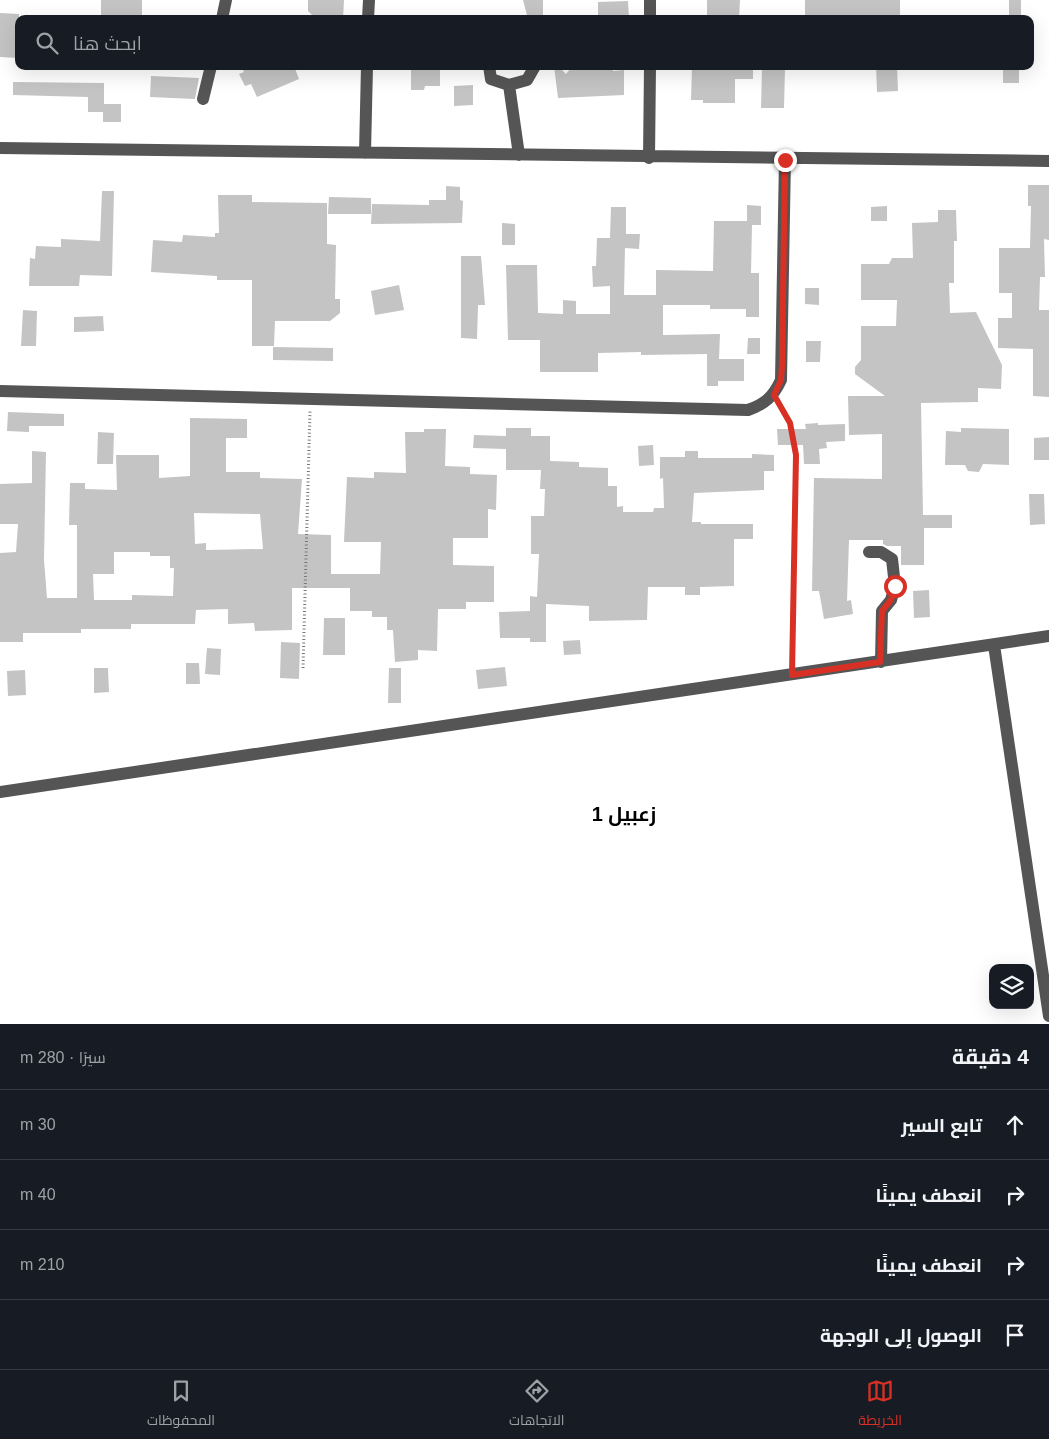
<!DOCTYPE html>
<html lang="ar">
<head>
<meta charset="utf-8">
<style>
  body { margin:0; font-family:Helvetica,Cairo,sans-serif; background:#20242c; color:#f1f3f6; direction:rtl }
  .controls { position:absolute; right:15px; bottom:15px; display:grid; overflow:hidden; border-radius:10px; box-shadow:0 5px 20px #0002 }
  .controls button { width:45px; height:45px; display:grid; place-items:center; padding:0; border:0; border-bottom:1px solid #363941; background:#171b24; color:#f1f3f6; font:25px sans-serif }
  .stop { position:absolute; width:15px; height:15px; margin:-11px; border:4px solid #d93025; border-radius:50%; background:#fff }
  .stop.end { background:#d93025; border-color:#fff; box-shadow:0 1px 5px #0008 }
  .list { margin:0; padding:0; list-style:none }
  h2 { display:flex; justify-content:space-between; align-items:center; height:65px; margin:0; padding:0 20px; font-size:21px }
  h2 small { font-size:16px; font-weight:400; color:#9ea1a6 }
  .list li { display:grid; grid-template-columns:32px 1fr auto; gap:15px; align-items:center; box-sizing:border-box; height:70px; padding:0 20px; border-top:1px solid #363941 }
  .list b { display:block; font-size:19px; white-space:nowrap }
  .list em { font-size:16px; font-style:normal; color:#9ea1a6 }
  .icon { flex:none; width:28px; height:28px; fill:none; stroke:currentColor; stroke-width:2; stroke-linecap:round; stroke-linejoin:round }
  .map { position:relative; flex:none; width:1049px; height:1024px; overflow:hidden; direction:ltr }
  .search { position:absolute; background:#171b24; box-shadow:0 5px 20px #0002; left:15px; right:15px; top:15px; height:55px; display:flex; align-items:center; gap:12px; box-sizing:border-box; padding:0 18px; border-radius:10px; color:#9ea1a6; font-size:19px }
  .sheet { height:345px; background:#171b24 }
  nav { display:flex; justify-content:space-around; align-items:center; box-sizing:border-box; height:70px; border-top:1px solid #363941; background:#171b24; font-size:14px; color:#9ea1a6 }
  nav a { display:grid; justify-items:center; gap:2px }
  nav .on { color:#d93025 }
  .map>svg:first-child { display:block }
  .building { fill:#c4c4c4; fill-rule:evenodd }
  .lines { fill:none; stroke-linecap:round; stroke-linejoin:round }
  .path { stroke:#777; stroke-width:3; stroke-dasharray:1 2.5; stroke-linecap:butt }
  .minor { stroke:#555; stroke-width:12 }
  .route { stroke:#d93025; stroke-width:6 }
  .labels { text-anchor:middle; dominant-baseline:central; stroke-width:4; stroke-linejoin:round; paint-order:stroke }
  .district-label { font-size:20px; font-weight:bold; fill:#000; stroke:#fff }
</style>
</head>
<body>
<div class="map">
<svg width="1049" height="1024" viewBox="0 0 1049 1024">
  <rect width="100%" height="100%" fill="#fff"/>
  <!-- building -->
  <path class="building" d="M 101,0 L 142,0 L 142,19 L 101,19 Z
    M 308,0 L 344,0 L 343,19 L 316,19 L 308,11 Z
    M 523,0 L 543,0 L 543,19 L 528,19 Z
    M 707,0 L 740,0 L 739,19 L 718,19 L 718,16 L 707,16 Z
    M 805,0 L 900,0 L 900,19 L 805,19 Z
    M 1009,0 L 1021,0 L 1021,17 L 1009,17 Z
    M 628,1 L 629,19 L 598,19 L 598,2 Z
    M 0,13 L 19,14 L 19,58 L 0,57 Z
    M 241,66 L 294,66 L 299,79 L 257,97 L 251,84 L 245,86 L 239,74 L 244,72 Z
    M 411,66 L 440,66 L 440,86 L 425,86 L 424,90 L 411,90 Z
    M 554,66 L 558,66 L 566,74 L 571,68 L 613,67 L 613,71 L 624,70 L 624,95 L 558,98 Z
    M 692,66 L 753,66 L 753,79 L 735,79 L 735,103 L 703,103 L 703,100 L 691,100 Z
    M 876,66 L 897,66 L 898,91 L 877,92 Z
    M 1003,66 L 1019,66 L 1019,83 L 1003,83 Z
    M 762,68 L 785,68 L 784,108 L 761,108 Z
    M 151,76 L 199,78 L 195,99 L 150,97 Z
    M 13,82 L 104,83 L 104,104 L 121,104 L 121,122 L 103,122 L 103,112 L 88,112 L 88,97 L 13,95 Z
    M 473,85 L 473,105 L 454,106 L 454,86 Z
    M 1028,185 L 1049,185 L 1049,240 L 1044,239 L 1045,277 L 1040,277 L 1039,310 L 1049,310 L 1049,397 L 1033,396 L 1033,349 L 998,348 L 998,318 L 1012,318 L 1012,293 L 999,293 L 999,248 L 1030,248 L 1031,206 L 1028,206 Z
    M 446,186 L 460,187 L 460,200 L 463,201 L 462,223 L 371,224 L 372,204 L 429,205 L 429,200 L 446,200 Z
    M 102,191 L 114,191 L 112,276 L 80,275 L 79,286 L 29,286 L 30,258 L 35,259 L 36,246 L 61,247 L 61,239 L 100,241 Z
    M 218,195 L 252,195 L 252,202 L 327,203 L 327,244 L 336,245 L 335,299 L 340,299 L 340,313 L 330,321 L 275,321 L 274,346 L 252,346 L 252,280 L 217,280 L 217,276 L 151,272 L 153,240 L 182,242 L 183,235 L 215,237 L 215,233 L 219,233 Z
    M 329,197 L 371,198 L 371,214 L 328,214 Z
    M 747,205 L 761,206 L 761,225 L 752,225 L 751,273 L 759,273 L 759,317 L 746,317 L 746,309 L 710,309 L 710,305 L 663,305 L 663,335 L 720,334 L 719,359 L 744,359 L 744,381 L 718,381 L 718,386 L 707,386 L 707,354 L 641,355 L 641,352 L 598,353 L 598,372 L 540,372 L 540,340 L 508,340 L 506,265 L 537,265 L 538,313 L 563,314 L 563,300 L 576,301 L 576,314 L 610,314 L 610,286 L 593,287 L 592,266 L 596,266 L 597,238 L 610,238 L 611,207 L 626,207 L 626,234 L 640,234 L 639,249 L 625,248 L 624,295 L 656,295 L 656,270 L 713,271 L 714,221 L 747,221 Z
    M 887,206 L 887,221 L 871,221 L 871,207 Z
    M 938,210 L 956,210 L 957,241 L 954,241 L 954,283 L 949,283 L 950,313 L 976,312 L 1002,365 L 1001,389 L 978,388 L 978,402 L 921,403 L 923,515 L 952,515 L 952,528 L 924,528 L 924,565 L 901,565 L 901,546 L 887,546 L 883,544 L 883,540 L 849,540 L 847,601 L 851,600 L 853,614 L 824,619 L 819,591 L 812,591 L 814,478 L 882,479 L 882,434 L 849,435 L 848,396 L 885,396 L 855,374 L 855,367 L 861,360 L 861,326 L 896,326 L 897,300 L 861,300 L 861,264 L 889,264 L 892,258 L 913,258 L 912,223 L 938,222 Z
    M 502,223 L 515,224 L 515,245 L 502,245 Z
    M 461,256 L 481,256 L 485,305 L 478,305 L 477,339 L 461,338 Z
    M 399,285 L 404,310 L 375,315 L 371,291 Z
    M 805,288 L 819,288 L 819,305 L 805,304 Z
    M 23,310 L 37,311 L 36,346 L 21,346 Z
    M 103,316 L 104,331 L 74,332 L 74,317 Z
    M 748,338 L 760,338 L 760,354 L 747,354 Z
    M 806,341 L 821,341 L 820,362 L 806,362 Z
    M 273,347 L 333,348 L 333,361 L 273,360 Z
    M 8,412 L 64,414 L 64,426 L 29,426 L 29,432 L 7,431 Z
    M 190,418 L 247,419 L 247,438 L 226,438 L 226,472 L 260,472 L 260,478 L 302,479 L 298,534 L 331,535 L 331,574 L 380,574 L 381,542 L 344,542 L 347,477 L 374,478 L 374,472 L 406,473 L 405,432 L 424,432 L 424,429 L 446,429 L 445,466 L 470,467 L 470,474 L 497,475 L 496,510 L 488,509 L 488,538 L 453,538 L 453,565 L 494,566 L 494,602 L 466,602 L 466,609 L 438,609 L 437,651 L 418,650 L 418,660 L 395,662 L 393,630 L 387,630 L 387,617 L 372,617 L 372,611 L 350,611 L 350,588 L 292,588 L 292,630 L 255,631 L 254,623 L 228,624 L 228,609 L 196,610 L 195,624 L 131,624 L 131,629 L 81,629 L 81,633 L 23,633 L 23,642 L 0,642 L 0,553 L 16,552 L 18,524 L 0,524 L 0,484 L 32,483 L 32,451 L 46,452 L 44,560 L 47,598 L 77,598 L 77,525 L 69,525 L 70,483 L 85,483 L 85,489 L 117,490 L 116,455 L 159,455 L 159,478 L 190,476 ZM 194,513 L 260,514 L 263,549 L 206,550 L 206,543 L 195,544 ZM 114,552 L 150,552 L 150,556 L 170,556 L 170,568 L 174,568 L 173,596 L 132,595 L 132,600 L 94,600 L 93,574 L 114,574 Z
    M 818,423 L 818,425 L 845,424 L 845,441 L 826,442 L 827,448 L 819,449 L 820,464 L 804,464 L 803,445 L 778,445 L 777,429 L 806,429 L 805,424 Z
    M 506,428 L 531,428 L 531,436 L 550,436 L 550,461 L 579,462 L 579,467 L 608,468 L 608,486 L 617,486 L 617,507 L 623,506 L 623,512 L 653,512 L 654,508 L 664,508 L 663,478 L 660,479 L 660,457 L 685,457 L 685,451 L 698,451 L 698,458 L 752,458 L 752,454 L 774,455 L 774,471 L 764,471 L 764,490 L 694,493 L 692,522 L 701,522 L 701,524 L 753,524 L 753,539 L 734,539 L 734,586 L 700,587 L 700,595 L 685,595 L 685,587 L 648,587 L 647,620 L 589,621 L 589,606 L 546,604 L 546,642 L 530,642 L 530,638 L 500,638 L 499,612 L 530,611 L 530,596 L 537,597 L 539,554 L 531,554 L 531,516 L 544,516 L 545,489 L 540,489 L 541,470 L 506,470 L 506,449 L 473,448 L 474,435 L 506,436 Z
    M 961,428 L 1009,429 L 1009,465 L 983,464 L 979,472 L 968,471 L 965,465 L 945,465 L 946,431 L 961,432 Z
    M 98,432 L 114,433 L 113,464 L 97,464 Z
    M 1049,437 L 1049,460 L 1034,460 L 1034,438 Z
    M 653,445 L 654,465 L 639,466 L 638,446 Z
    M 1029,494 L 1044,494 L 1045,524 L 1030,525 Z
    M 929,590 L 930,617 L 914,618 L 913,591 Z
    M 324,618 L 345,618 L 345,655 L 323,655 Z
    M 580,640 L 581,654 L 564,655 L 563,641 Z
    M 281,642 L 300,643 L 299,679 L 280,678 Z
    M 207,648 L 221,649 L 220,675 L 205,674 Z
    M 186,663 L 199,663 L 200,684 L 186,684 Z
    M 505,667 L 507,686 L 478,689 L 476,670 Z
    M 94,668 L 108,668 L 109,692 L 94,693 Z
    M 389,668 L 401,668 L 401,703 L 388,703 Z
    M 25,670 L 26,695 L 8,696 L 7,671 Z"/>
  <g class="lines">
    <!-- path -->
    <path class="path" d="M 781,405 L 791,423 L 796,455 L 793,661
      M 303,668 L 310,411"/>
    <!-- minor -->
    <path class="minor" d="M 222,19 L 226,0
      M 368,19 L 369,0
      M 650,19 L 650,0
      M 489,66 L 491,79 L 509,85 L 527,80 L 535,66
      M 509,85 L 519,155
      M 203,99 L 211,66
      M 0,148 L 1049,161
      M 365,153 L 367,66
      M 649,158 L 650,66
      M 0,391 L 748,410 C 765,404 773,397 781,380 L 785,159
      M 869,552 L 881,552 L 892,559 L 895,586 L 891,600 L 882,611 L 881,662
      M 994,645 L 1049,1016
      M 0,792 L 1049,636"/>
  </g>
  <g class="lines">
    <!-- route -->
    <path class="route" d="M 785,160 L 782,365 L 781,380 L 774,395 L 790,423 L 796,455 L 792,675 L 880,662 L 882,611 L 891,600 L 895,586"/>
  </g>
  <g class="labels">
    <!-- district labels -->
    <g class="district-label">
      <text x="624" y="814">زعبيل 1</text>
    </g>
  </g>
</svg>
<div class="controls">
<button><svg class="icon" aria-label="layers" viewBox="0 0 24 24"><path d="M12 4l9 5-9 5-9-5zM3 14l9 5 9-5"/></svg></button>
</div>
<div class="stop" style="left:895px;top:586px"></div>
<div class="stop end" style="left:785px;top:160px"></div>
<div class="search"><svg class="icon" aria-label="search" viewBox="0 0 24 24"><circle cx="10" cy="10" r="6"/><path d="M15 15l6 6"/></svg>ابحث هنا</div>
</div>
<section class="sheet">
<h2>4 دقيقة<small>سيرًا · 280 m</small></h2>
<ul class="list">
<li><svg class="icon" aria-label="ahead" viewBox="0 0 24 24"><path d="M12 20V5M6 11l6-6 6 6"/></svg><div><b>تابع السير</b></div><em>30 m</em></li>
<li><svg class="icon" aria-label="right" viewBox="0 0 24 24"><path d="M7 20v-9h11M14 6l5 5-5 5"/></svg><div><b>انعطف يمينًا</b></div><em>40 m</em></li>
<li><svg class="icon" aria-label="right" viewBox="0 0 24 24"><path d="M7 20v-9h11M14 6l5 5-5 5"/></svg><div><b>انعطف يمينًا</b></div><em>210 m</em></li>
<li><svg class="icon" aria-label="arrive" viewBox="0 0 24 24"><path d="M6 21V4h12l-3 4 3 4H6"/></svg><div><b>الوصول إلى الوجهة</b></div></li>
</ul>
</section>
<nav>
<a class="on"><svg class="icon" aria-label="map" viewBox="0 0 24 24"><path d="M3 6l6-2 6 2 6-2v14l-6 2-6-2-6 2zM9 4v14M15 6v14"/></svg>الخريطة</a>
<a><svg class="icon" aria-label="directions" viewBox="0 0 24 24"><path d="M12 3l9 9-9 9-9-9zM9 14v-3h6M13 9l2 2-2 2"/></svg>الاتجاهات</a>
<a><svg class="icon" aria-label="saved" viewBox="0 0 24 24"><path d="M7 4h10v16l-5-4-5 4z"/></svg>المحفوظات</a>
</nav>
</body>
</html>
